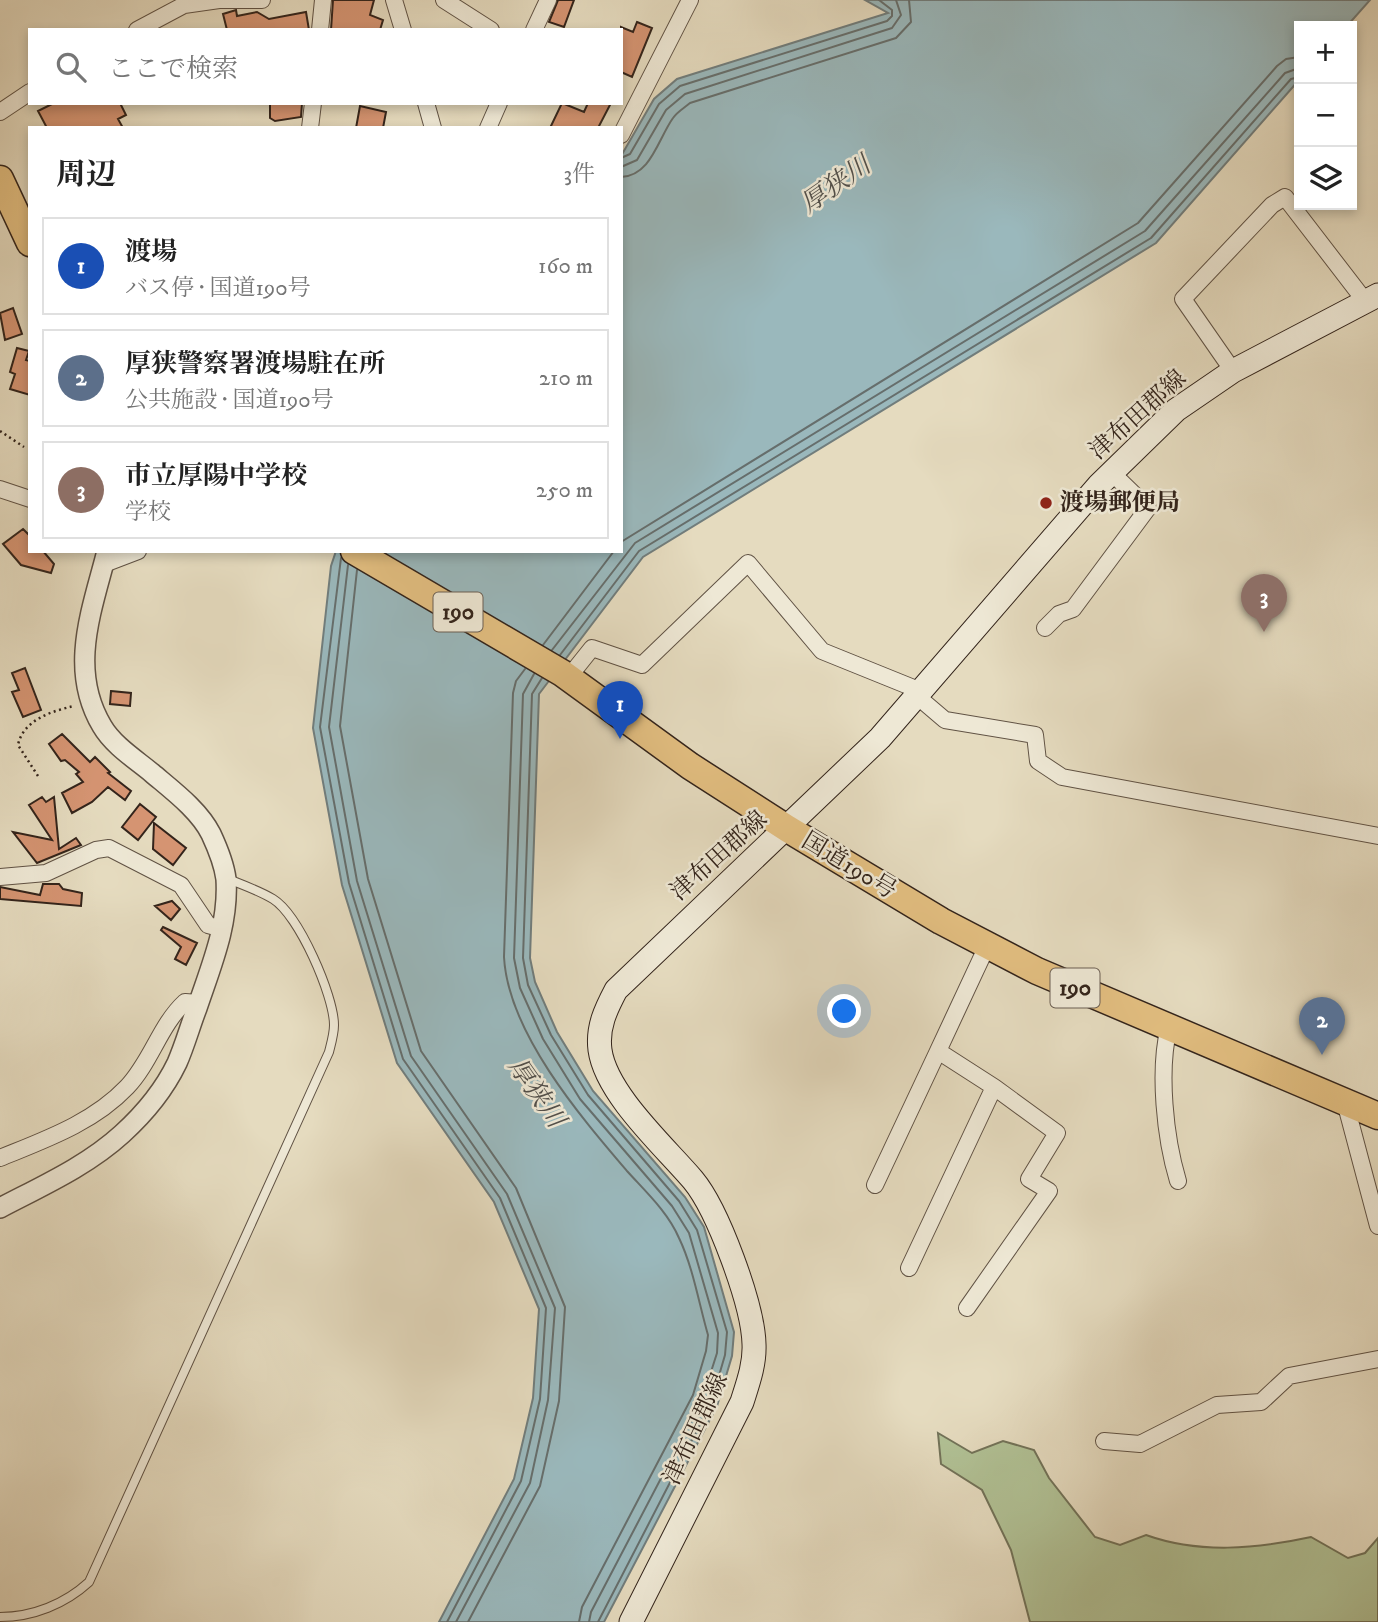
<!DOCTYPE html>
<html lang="ja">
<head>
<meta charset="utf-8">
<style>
  body { margin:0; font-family:"IM FELL DW Pica","Noto Serif JP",serif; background:#f2f2f2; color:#222 }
  .controls { position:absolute; right:21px; top:21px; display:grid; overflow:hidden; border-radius:0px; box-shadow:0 4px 10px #0003 }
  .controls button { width:63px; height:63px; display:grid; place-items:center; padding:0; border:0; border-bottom:2px solid #e0e0e0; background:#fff; color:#222; font:35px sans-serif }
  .you { position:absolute; left:845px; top:1012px; width:24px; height:24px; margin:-18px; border:5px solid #fff; border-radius:50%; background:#1a73e8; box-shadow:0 0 0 10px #1a73e833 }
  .badge { display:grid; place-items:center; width:46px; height:46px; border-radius:50%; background:#8f2418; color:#fff; font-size:23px; font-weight:700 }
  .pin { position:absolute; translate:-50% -58px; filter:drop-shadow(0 2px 4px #0008) }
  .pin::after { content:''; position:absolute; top:37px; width:24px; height:21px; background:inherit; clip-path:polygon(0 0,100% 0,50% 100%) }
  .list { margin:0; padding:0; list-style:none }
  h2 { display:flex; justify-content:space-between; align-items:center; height:91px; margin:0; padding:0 28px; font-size:30px }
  h2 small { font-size:23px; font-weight:400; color:#767676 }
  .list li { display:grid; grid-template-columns:46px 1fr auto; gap:21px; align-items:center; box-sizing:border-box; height:98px; margin:0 14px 14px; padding:0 14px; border:2px solid #e0e0e0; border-radius:0px }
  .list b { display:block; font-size:26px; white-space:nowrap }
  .list p { margin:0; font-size:23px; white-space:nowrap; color:#767676 }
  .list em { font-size:23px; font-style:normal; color:#767676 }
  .icon { flex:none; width:38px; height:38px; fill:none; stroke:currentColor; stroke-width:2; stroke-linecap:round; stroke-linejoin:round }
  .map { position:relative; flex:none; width:1378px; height:1622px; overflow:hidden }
  .search { position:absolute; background:#fff; box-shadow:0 4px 10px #0003; left:28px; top:28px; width:595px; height:77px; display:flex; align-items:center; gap:18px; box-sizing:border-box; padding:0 24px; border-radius:0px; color:#767676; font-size:26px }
  .panel { position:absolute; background:#fff; box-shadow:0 4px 10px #0003; left:28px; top:126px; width:595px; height:427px; border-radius:0px }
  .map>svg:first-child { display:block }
  .green { fill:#b1c195; stroke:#727258; stroke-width:2 }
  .water { fill:#9ab8bc; stroke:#717d7c; stroke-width:2 }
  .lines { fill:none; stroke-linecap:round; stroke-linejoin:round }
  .shore { stroke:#666e6c; stroke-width:2 }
  .building { fill:#d59472; stroke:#33241b; stroke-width:2 }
  .service-casing { stroke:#605244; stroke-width:10 }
  .minor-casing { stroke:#605244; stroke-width:18 }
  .tertiary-casing { stroke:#605244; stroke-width:22 }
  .secondary-casing { stroke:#33241b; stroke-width:25 }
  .trunk-casing { stroke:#33241b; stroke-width:29 }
  .path { stroke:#33241b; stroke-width:2.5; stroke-dasharray:2 3.5; stroke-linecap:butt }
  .service { stroke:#eee8d5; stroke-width:8 }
  .minor { stroke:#eee8d5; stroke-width:16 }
  .tertiary { stroke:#eee8d5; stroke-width:19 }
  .secondary { stroke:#eee8d5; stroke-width:23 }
  .trunk { stroke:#e2be80; stroke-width:26 }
  .poi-dot { fill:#8f2418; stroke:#eee8d5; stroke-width:2.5 }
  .labels { text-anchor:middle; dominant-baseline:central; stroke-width:5; stroke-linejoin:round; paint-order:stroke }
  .shield { fill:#eee8d5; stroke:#6b5f53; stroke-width:2 }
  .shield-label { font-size:23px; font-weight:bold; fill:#33241b }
  .street-label { font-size:24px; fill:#33241b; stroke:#eee8d5 }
  .poi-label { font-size:24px; font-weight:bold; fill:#33241b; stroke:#eee8d5; text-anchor:start }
  .water-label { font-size:26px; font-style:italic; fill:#52504b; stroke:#eee8d5 }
</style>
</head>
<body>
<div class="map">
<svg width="1378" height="1622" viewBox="0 0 1378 1622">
  <rect width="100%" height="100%" fill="#e5dbbf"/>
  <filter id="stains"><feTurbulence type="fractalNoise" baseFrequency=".00286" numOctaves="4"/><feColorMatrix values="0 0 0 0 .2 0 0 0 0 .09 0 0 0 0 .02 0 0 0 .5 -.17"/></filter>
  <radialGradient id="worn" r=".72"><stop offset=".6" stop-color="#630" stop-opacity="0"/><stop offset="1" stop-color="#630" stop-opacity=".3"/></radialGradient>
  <!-- green -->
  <path class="green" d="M 938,1433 L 972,1453 L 1003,1441 L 1034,1450 L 1049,1478 L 1095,1537 L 1120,1545 L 1146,1535 C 1199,1554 1256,1549 1311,1537 L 1348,1558 L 1365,1553 L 1378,1538 L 1378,1622 L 1030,1622 L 1011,1550 L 982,1490 L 941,1464 Z"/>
  <!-- water -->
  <path class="water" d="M 865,0 L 1370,0 L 1347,26 L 1299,26 L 1299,80 L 1156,243 L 643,557 L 539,694 L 530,958 L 535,982 L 557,1032 L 593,1091 L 685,1197 L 704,1227 L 734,1332 L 732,1356 L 717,1406 L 604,1622 L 439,1622 L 514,1479 L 533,1398 L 539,1309 L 494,1202 L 397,1063 L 342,885 L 313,728 L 331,566 L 336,551 L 621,551 L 621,156 L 654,99 L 677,79 L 888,13 Z"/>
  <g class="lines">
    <!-- shore -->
    <path class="shore" d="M 621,158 L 630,154 L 659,104 L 680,86 L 887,21 L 892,16 L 892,10 L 879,0
      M 621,167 L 637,160 L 666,110 L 685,94 L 892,28 L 901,15 L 896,0
      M 621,177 C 651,176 658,139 673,118 C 677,112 684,108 690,103 L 896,38 L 911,22 L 909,0
      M 621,542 L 1138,223 L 1277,66 L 1286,59 L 1299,57
      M 341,558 L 320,727 L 349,883 L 403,1059 L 500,1198 L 546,1308 L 540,1399 L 521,1481 L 447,1622
      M 348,565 L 329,727 L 357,881 L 411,1056 L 507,1194 L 555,1308 L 548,1400 L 530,1483 L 456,1622
      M 357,570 L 340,726 L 368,879 L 421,1051 L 516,1188 L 565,1307 L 559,1401 L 540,1486 L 468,1622
      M 543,645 L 614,551
      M 552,650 L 635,543 L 1145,231 L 1285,73 L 1299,68
      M 560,655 L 639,551 L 1151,238 L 1291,79 L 1299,77
      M 525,669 L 516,681 L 513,693 L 504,957 C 508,1032 580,1116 627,1171 C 645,1191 668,1212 679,1238 C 693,1267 699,1304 708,1335 L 706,1351 L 693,1395 L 582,1607 L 579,1622
      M 534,674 L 523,694 L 514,958 L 520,988 L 543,1039 L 580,1099 L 672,1206 L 689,1233 L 718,1333 L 717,1353 L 702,1400 L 591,1612 L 589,1622
      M 542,678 L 532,694 L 523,958 L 528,985 L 551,1035 L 588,1095 L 679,1201 L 697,1230 L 727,1332 L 725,1355 L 711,1403 L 598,1622"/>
  </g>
  <!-- building -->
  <path class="building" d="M 333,0 L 374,0 L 370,15 L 383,20 L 380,30 L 331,30 Z
    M 558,0 L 574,0 L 564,27 L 549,22 Z
    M 236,10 L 237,16 L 257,12 L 269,19 L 306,12 L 309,30 L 227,30 L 223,14 Z
    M 637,22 L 652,28 L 632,77 L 621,72 L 621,27 L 633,32 Z
    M 54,103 L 120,103 L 126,115 L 118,119 L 123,128 L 47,128 L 38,111 Z
    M 270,103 L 302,103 L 301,117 L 275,121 L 270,118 Z
    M 562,103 L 584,112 L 588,103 L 611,103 L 598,128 L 550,128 Z
    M 360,106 L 386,112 L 383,128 L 356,128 Z
    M 13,308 L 22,334 L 5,340 L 0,313 Z
    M 17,348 L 29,351 L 26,360 L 30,361 L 30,395 L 10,389 L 15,374 L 10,372 Z
    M 23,529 L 30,536 L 30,551 L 43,551 L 54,564 L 51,573 L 21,565 L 3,544 Z
    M 25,668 L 41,710 L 23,717 L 12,692 L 19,690 L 12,673 Z
    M 111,691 L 131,693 L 130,706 L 110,704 Z
    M 62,734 L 90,762 L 95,757 L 110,772 L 108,773 L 131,791 L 125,800 L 108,787 L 92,802 L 72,813 L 62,793 L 83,782 L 76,774 L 79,772 L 65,760 L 61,761 L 49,744 Z
    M 42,797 L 46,802 L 54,797 L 59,849 L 76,838 L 81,845 L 37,863 L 13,832 L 52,840 L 29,805 Z
    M 140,804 L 156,817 L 138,840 L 122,827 Z
    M 154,823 L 186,848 L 173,865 L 153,849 Z
    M 43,884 L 59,884 L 63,889 L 82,893 L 81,906 L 0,899 L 0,887 L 40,895 Z
    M 172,901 L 180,909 L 171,920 L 155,906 Z
    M 163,927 L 197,943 L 186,965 L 175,959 L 181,947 L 161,930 Z"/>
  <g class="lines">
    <defs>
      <path id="service" d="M 0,1617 C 33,1617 65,1604 89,1582 L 329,1052 C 331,1044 334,1034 334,1025 C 334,996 299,915 273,899 C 260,891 243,885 228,879"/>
      <path id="minor" d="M 222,0 L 262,0
        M 394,0 L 403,30
        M 444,0 L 491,30
        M 137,30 L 184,5 L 219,0
        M 320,30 L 323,0
        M 534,30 L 548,0
        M 426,103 L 433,128
        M 0,112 L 30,92
        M 310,128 L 313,103
        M 488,128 L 499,103
        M 621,135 L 690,0
        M 1233,371 L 1183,299 L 1272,205 L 1285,197 L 1365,301
        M 0,489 L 30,499
        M 104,564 L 138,551
        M 1045,628 L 1059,614 L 1073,609 L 1148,508 L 1111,472
        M 568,678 L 592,648 L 642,665 L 748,563 L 822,651 L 921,691
        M 918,697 L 945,720 L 1035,735 L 1038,761 L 1062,777 L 1378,836
        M 0,877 L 46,873 L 96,850 L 109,848 L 181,885 L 208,925 L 223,929
        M 1169,1027 C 1158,1071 1165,1138 1178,1181
        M 1345,1102 L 1378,1226
        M 0,1158 C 44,1140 93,1123 127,1087 C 151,1062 160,1025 185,1002 L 198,1003
        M 875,1185 L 938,1051
        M 909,1268 L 994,1087 L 938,1051 L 987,946
        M 967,1308 L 1049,1191 L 1029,1179 L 1057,1133 L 994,1087
        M 1104,1441 L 1140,1444 L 1217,1405 L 1261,1402 L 1289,1376 L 1378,1359"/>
      <path id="tertiary" d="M 0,1208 C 42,1186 87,1166 122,1134 C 144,1114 164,1090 177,1063 C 185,1045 190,1026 197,1008 C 211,966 229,925 226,879 C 224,863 218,849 211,834 C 199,810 172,790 152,773 C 135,759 113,745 102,726 C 68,669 92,610 107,551"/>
      <path id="secondary" d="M 631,1622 L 742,1402 C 748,1383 755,1364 754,1344 C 753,1305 718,1210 693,1180 C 665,1147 606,1094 600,1050 C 597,1027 606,1009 616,990 L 880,738 L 1099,485 L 1176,410 L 1233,371 L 1378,295"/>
      <path id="trunk" d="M 0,179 L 30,243
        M 354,551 L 562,673 L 690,766 L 788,829 L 941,921 L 1037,971 L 1378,1116"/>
    </defs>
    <!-- service casing -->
    <use href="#service" class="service-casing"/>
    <!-- minor casing -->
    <use href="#minor" class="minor-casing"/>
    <!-- tertiary casing -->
    <use href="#tertiary" class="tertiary-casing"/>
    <!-- secondary casing -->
    <use href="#secondary" class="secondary-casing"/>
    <!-- trunk casing -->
    <use href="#trunk" class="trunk-casing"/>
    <!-- path -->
    <path class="path" d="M 0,431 L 24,447
      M 38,776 L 18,745 C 23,720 52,711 74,706"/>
    <!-- service -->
    <use href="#service" class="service"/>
    <!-- minor -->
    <use href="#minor" class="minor"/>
    <!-- tertiary -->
    <use href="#tertiary" class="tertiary"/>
    <!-- secondary -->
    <use href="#secondary" class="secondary"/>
    <!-- trunk -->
    <use href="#trunk" class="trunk"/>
  </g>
  <!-- markers -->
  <circle class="poi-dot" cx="1046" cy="503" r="7"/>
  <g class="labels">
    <!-- shield labels -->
    <g class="shield">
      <rect x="433.5" y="592.5" width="49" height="39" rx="5"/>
      <rect x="1050.5" y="968.5" width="49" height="39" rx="5"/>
    </g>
    <g class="shield-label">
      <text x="458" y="612">190</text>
      <text x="1075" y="988">190</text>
    </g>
    <!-- street labels -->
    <g class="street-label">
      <text transform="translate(1138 415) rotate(-42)">津布田郡線</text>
      <text transform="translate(719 856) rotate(-42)">津布田郡線</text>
      <text transform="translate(849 866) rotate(31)">国道190号</text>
      <text transform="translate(696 1429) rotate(-65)">津布田郡線</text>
    </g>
    <!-- poi labels -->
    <g class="poi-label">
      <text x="1060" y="503">渡場郵便局</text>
    </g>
    <!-- water labels -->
    <g class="water-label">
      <text transform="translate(836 185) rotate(-35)">厚狭川</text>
      <text transform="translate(536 1093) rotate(55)">厚狭川</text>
    </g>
  </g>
  <rect width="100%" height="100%" filter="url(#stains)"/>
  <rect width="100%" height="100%" fill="url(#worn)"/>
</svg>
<div class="controls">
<button>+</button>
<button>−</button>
<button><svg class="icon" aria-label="layers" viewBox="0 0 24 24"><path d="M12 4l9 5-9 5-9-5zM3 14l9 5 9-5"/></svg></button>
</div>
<div class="you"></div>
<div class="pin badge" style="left:620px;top:739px;background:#1a4fb4">1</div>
<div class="pin badge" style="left:1322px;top:1055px;background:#5c6f8a">2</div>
<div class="pin badge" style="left:1264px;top:632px;background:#8d6e63">3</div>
<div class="search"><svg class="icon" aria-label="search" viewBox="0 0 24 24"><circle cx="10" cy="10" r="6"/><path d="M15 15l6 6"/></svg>ここで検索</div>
<section class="panel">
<h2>周辺<small>3件</small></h2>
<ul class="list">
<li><span class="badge" style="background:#1a4fb4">1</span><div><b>渡場</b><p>バス停 · 国道190号</p></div><em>160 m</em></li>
<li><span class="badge" style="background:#5c6f8a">2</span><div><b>厚狭警察署渡場駐在所</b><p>公共施設 · 国道190号</p></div><em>210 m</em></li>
<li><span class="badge" style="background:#8d6e63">3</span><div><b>市立厚陽中学校</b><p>学校</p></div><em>250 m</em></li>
</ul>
</section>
</div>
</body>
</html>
